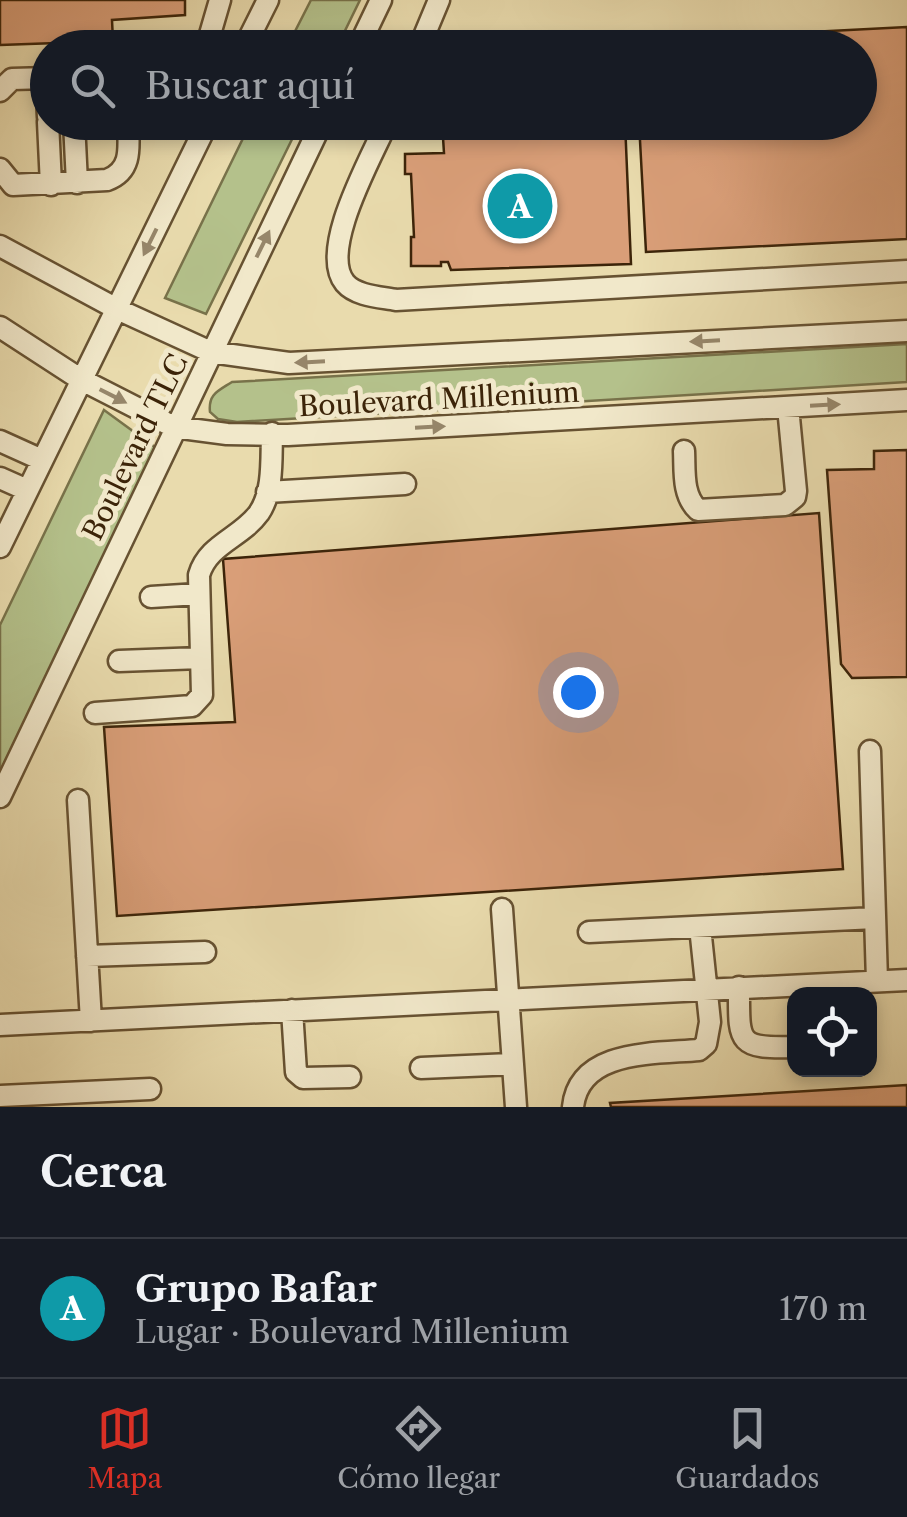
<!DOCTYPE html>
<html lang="es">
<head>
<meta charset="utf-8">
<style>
  body { margin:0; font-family:"Libre Caslon Text",serif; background:#20242c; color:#f1f3f6 }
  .controls { position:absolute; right:30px; bottom:30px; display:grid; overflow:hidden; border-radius:20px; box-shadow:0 5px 15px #0003 }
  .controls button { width:90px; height:90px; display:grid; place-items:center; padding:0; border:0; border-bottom:2px solid #363941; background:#171b24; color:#f1f3f6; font:50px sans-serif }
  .you { position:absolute; left:578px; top:692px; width:35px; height:35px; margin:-25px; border:8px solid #fff; border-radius:50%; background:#1a73e8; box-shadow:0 0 0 15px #1a73e833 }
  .badge { display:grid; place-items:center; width:65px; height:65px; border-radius:50%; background:#d93025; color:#fff; font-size:32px; font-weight:700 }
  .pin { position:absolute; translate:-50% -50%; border:5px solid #fff; box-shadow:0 2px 10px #0006 }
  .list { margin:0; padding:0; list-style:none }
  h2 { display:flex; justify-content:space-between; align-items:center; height:130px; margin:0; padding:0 40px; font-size:42px }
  h2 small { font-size:32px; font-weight:400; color:#9ea1a6 }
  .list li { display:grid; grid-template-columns:65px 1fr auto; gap:30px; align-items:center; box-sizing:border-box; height:140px; padding:0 40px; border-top:2px solid #363941 }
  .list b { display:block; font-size:38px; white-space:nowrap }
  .list p { margin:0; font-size:32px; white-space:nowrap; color:#9ea1a6 }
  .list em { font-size:32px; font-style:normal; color:#9ea1a6 }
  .icon { flex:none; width:55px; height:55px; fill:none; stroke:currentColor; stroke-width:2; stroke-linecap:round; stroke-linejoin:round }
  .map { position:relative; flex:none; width:907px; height:1107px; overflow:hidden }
  .search { position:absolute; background:#171b24; box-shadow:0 5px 15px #0003; left:30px; right:30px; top:30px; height:110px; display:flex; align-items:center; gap:25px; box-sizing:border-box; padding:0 35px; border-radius:55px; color:#9ea1a6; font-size:38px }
  .sheet { height:270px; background:#171b24 }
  nav { display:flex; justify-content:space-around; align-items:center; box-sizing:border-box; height:140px; border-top:2px solid #363941; background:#171b24; font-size:28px; color:#9ea1a6 }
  nav a { display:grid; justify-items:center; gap:5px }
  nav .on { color:#d93025 }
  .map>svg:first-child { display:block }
  .green { fill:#b4c18b; stroke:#78724a; stroke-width:2.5 }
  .building { fill:#d99e78; stroke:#3c2409; stroke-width:2.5 }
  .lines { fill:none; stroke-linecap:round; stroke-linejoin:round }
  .minor-casing { stroke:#675232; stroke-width:25 }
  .minor { stroke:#f1e8ca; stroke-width:20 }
  .oneway { fill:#96866a }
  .labels { text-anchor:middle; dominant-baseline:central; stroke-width:10; stroke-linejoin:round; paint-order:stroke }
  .street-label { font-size:28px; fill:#3c2409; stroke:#f1e8ca }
</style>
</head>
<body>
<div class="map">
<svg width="907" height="1107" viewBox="0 0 907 1107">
  <rect width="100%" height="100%" fill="#e9dbad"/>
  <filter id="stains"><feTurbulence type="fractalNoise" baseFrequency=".002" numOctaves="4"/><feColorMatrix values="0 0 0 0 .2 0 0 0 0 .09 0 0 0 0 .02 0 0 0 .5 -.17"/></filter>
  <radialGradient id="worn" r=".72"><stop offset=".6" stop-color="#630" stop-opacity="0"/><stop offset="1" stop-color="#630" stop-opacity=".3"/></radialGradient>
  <!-- green -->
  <path class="green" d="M 311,0 L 360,0 L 337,47 L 287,47 Z
    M 251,122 L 300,123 L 206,314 L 165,298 Z
    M 907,344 L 907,382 L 237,422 L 218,419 L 210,412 C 208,394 218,391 232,382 Z
    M 104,410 L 156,448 L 0,772 L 0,625 Z"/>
  <!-- building -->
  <path class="building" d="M 0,0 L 185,0 L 185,15 L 112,20 L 113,41 L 0,45 Z
    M 907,27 L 907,239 L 646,252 L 639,122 L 860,122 L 860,48 L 635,48 L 635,41 Z
    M 621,40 L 621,48 L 505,48 Z
    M 442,122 L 625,122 L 631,264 L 451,270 L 448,262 L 441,262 L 441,266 L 411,266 L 411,237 L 414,237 L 411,174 L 405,174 L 405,154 L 444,153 Z
    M 907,450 L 907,677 L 852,678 L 841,664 L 827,470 L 874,469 L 874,451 Z
    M 819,513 L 843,869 L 117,916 L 104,727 L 235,722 L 223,559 Z
    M 907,1085 L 907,1107 L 611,1107 L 610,1103 Z"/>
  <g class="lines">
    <defs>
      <path id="minor" d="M 206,48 L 220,0
        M 244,48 L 268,0
        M 358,48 L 381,0
        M 419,48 L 439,0
        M 46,78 L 48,117
        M 0,91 L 12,79 L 48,78
        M 48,122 L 51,185
        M 74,122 L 77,183
        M 387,122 C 372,157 318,250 345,283 C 356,296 380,297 396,300 L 907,271
        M 0,169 L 13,185 L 107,180 C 132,171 129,148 128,126
        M 0,246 L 117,309 L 211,352 L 289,363 L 907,331
        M 0,327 L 80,379 L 174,427 L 227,434 L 288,435 L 907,400
        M 0,441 L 42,460
        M 684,451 C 685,471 682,495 698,510 L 785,505 L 795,497 L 796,491 L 788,407
        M 0,478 L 27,490
        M 267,492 L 405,484
        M 0,547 L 208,122
        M 151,597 L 198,594
        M 119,661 L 201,658
        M 95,713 L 192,706 L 202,695 L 199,575 C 208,544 241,538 259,513 C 274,491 271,458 272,433
        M 870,751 L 877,981
        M 0,797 L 322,122
        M 78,800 L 91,1021
        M 502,909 L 516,1107
        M 589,932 L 875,918
        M 87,956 L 205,952
        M 739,987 C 739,1042 736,1049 794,1047
        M 292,1010 L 296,1072 L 303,1078 L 350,1077
        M 0,1025 L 907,980
        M 421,1068 L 513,1064
        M 0,1096 L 150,1089
        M 573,1107 C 579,1049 655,1054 699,1050 L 706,1044 L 710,1022 L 700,927"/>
    </defs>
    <!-- minor casing -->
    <use href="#minor" class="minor-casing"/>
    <!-- minor -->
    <use href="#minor" class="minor"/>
  </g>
  <!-- one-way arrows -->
  <defs><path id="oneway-solid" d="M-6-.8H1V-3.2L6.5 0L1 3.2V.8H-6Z" transform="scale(2.5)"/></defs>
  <g class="oneway">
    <use href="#oneway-solid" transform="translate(150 242) rotate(116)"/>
    <use href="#oneway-solid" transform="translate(263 244) rotate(-64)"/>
    <use href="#oneway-solid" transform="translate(705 341) rotate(177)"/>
    <use href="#oneway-solid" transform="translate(310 362) rotate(177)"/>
    <use href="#oneway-solid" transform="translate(113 396) rotate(27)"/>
    <use href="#oneway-solid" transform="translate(825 405) rotate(-3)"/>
    <use href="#oneway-solid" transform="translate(430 427) rotate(-3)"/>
  </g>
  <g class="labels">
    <!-- street labels -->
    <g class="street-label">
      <text transform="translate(439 399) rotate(-3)">Boulevard Millenium</text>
      <text transform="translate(135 447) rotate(-64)">Boulevard TLC</text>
    </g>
  </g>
  <rect width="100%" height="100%" filter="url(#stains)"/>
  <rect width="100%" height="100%" fill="url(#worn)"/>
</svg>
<div class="controls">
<button><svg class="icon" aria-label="locate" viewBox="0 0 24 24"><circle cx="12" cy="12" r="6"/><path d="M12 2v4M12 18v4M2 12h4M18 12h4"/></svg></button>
</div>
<div class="you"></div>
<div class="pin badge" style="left:520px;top:206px;background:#0f9aa8">A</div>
<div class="search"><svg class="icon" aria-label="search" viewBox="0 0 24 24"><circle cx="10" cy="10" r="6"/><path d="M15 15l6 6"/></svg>Buscar aquí</div>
</div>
<section class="sheet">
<h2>Cerca<small></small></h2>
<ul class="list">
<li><span class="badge" style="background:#0f9aa8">A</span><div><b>Grupo Bafar</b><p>Lugar · Boulevard Millenium</p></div><em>170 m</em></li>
</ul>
</section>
<nav>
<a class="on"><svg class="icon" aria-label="map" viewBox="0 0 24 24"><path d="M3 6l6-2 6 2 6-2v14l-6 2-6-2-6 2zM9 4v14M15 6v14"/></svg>Mapa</a>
<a><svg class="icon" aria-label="directions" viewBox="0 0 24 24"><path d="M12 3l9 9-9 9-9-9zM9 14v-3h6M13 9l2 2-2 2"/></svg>Cómo llegar</a>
<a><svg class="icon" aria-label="saved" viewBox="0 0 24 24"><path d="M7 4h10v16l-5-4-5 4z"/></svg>Guardados</a>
</nav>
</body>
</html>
